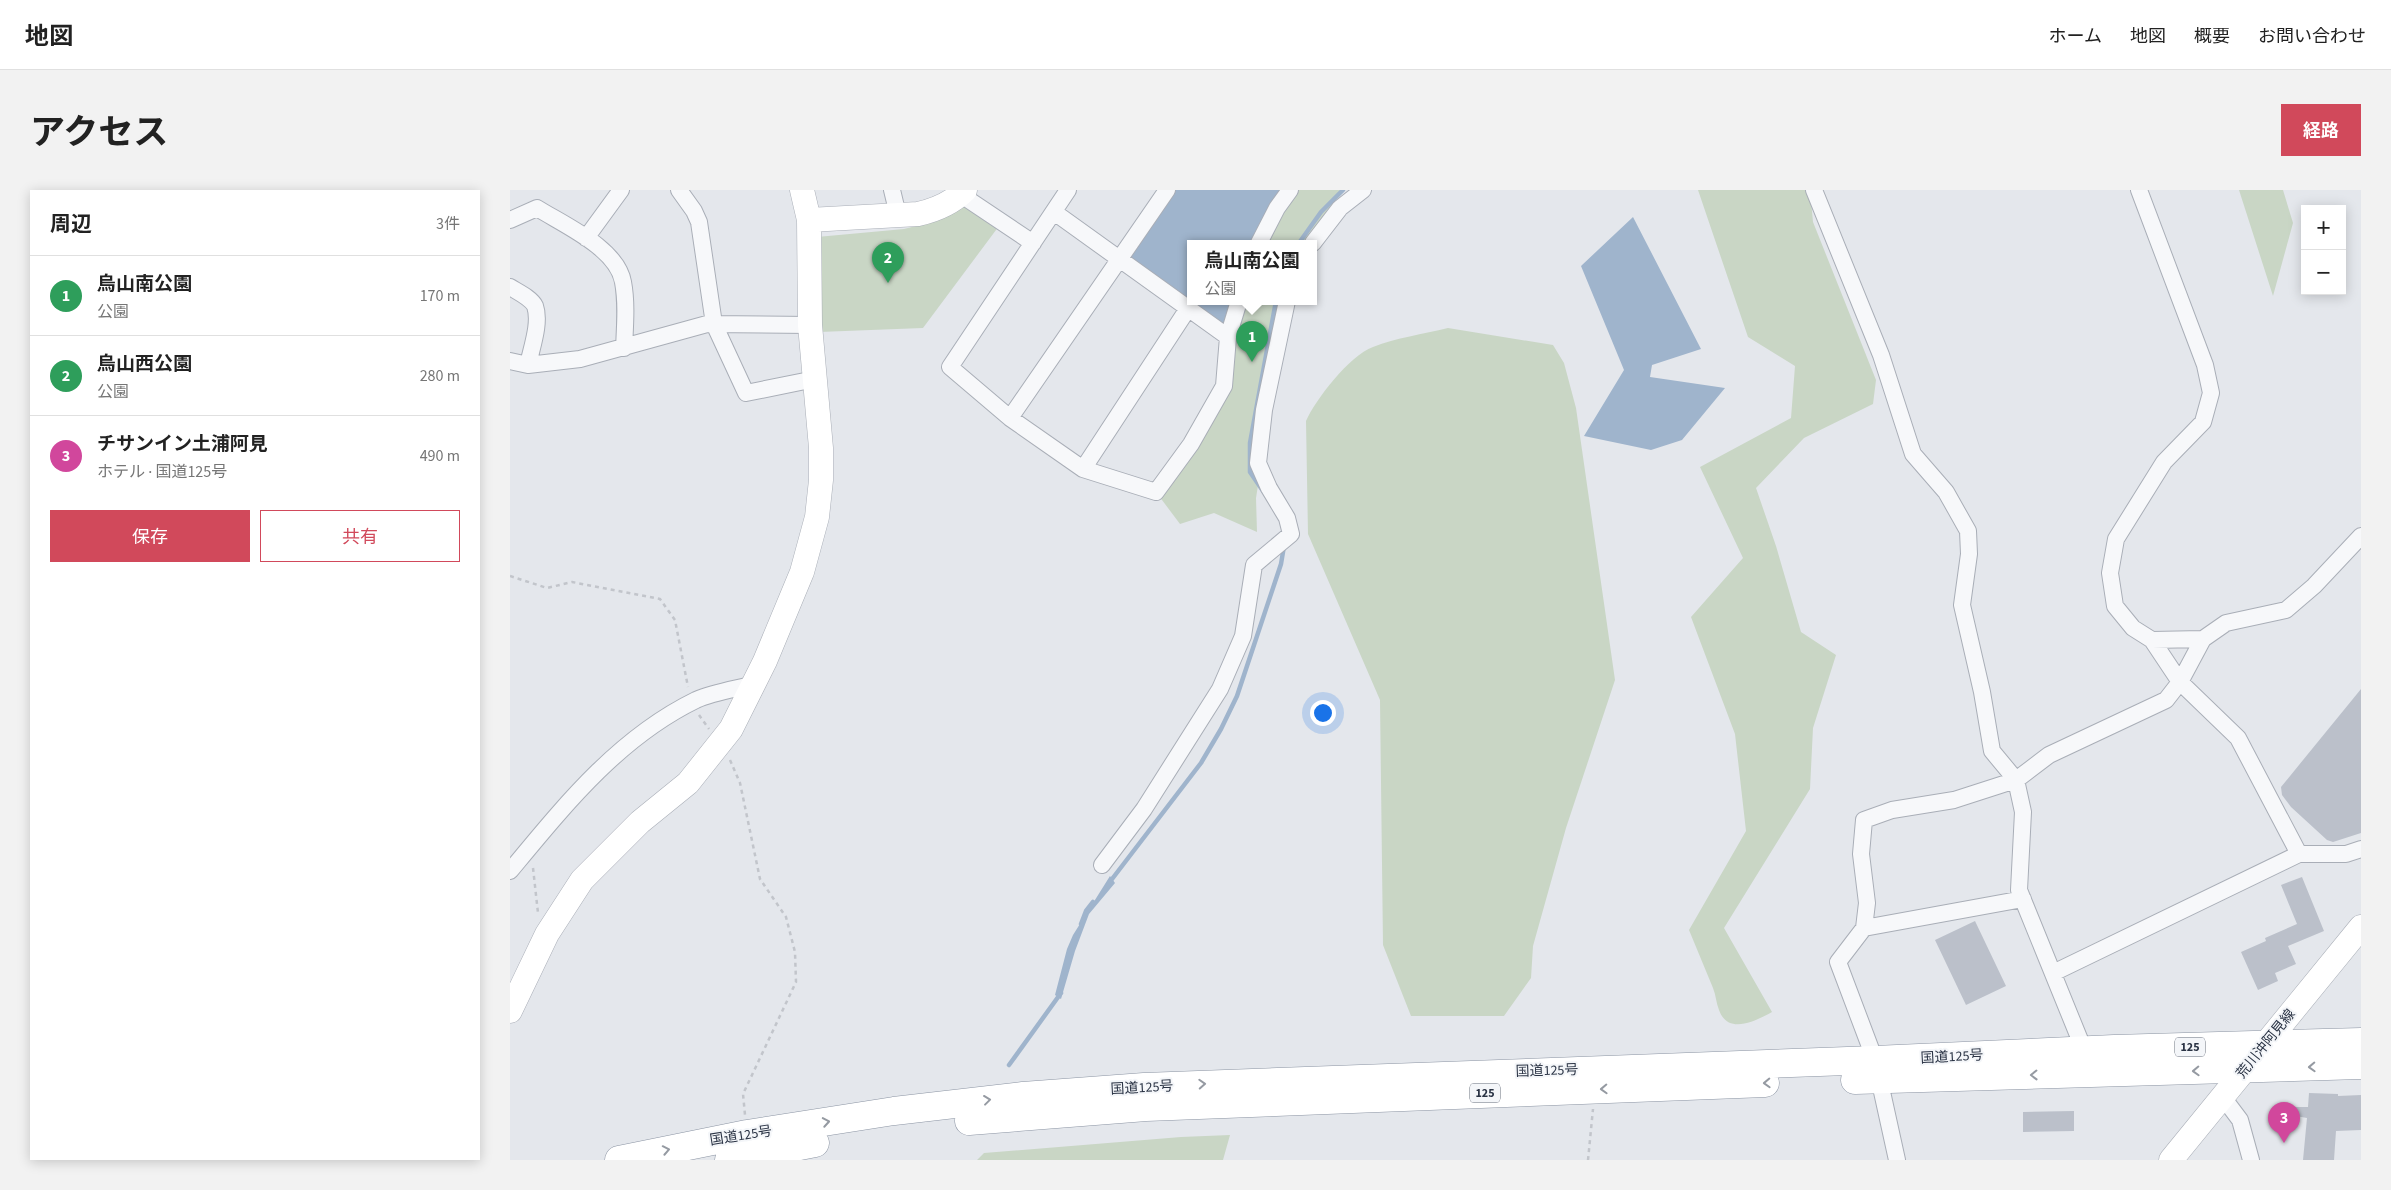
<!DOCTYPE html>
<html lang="ja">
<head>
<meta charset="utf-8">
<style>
  body { margin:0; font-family:"Source Sans 3","Noto Sans JP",sans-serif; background:#f2f2f2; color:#222 }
  .controls { position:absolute; right:15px; top:15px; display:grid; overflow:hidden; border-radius:0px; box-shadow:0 2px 12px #0003 }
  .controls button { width:45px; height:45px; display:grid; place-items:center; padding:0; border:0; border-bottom:1px solid #e0e0e0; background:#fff; color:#222; font:25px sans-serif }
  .you { position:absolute; left:812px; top:522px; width:18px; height:18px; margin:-12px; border:4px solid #fff; border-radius:50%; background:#1a73e8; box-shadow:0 0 0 8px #1a73e833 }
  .badge { display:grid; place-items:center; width:32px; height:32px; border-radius:50%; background:#d1495b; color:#fff; font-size:16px; font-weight:700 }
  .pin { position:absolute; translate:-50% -41px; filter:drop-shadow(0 1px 2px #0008) }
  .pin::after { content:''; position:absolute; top:26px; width:18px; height:15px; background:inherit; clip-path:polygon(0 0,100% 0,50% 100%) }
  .popup { position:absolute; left:677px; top:50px; width:130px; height:65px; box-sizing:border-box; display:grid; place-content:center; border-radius:0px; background:#fff; filter:drop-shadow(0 1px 4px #0005); font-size:16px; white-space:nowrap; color:#767676 }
  .popup b { font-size:19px; color:#222 }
  .popup::after { content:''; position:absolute; left:50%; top:100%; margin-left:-10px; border:10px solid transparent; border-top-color:#fff }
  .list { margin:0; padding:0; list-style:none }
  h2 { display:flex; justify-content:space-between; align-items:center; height:65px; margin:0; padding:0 20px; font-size:21px }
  h2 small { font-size:16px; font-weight:400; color:#767676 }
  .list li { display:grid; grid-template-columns:32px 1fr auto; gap:15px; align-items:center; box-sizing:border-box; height:80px; padding:0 20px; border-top:1px solid #e0e0e0 }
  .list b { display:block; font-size:19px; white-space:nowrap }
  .list p { margin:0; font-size:16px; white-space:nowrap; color:#767676 }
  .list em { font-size:16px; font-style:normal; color:#767676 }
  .actions { display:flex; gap:10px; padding:15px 20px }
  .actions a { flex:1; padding:11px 0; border:1px solid #d1495b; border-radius:0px; text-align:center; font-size:18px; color:#d1495b }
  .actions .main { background:#d1495b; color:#fff }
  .map { position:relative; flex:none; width:1851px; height:970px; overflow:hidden; border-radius:0px }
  header { display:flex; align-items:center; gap:30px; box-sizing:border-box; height:70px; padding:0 25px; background:#fff; border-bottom:1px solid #e0e0e0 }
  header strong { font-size:24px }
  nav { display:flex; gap:28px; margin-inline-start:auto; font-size:18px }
  .intro { display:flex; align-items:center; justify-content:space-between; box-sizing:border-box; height:120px; padding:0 30px }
  h1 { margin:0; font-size:35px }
  .button { padding:12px 22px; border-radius:0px; background:#d1495b; color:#fff; font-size:18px; font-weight:700 }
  main { display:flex; gap:30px; padding:0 30px }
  aside { flex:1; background:#fff; border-radius:0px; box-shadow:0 2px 12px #0003 }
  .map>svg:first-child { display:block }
  .green { fill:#c9d6c5 }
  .water { fill:#9fb4cc }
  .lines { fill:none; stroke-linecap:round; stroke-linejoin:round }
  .stream { stroke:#9fb4cc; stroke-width:4.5 }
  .building { fill:#bbc0ca }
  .street-casing { stroke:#a9aeb7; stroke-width:18 }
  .secondary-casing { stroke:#a9aeb7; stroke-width:25 }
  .highway-casing { stroke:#8b94a3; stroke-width:29 }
  .path { stroke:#c2c5cb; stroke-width:2.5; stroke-dasharray:4 4; stroke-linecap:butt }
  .street { stroke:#f7f8fa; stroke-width:16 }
  .secondary { stroke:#fff; stroke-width:24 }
  .highway { stroke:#fff; stroke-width:28 }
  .oneway { stroke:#959aa2 }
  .labels { text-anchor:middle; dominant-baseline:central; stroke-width:4; stroke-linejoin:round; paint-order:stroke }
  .shield { fill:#f4f6f9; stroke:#676e7b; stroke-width:1 }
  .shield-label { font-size:12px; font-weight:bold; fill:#2b3445 }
  .street-label { font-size:14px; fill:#2b3445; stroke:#f4f6f9 }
</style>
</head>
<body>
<header>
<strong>地図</strong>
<nav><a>ホーム</a><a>地図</a><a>概要</a><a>お問い合わせ</a></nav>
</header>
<div class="intro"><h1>アクセス</h1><a class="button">経路</a></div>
<main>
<aside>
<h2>周辺<small>3件</small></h2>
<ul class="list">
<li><span class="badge" style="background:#2e9e5b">1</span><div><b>烏山南公園</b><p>公園</p></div><em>170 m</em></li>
<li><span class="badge" style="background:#2e9e5b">2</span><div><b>烏山西公園</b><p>公園</p></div><em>280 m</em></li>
<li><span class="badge" style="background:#d1479c">3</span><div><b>チサンイン土浦阿見</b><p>ホテル · 国道125号</p></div><em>490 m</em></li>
</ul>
<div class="actions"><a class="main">保存</a><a>共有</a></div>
</aside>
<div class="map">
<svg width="1851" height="970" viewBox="0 0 1851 970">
  <rect width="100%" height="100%" fill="#e4e7ec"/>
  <!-- green -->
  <path class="green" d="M 780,0 L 830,0 L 803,53 L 749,53 Z
    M 1188,0 L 1300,0 L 1303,32 L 1366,190 L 1363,214 L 1294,248 L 1246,298 L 1266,356 L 1291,442 L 1326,465 L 1303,538 L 1300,599 L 1214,738 L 1262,822 C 1247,830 1218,846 1209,820 C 1206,813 1206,805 1203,798 C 1195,779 1187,759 1179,740 L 1236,641 L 1225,544 L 1181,427 L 1233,368 L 1190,277 L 1281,228 L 1285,176 L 1238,147 Z
    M 1729,0 L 1773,0 L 1783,33 L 1763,106 Z
    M 454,13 L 489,36 L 413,138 L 309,142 L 307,47 L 394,39 L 429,30 Z
    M 729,111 L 777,111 L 746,308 L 747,342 L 704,323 L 670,334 L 646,302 L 714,196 Z
    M 938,138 L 1043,155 L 1054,173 L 1066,218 L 1105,490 L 1056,638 L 1023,756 L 1021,788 L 994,826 L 901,826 L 873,755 L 870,510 L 798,344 L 796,231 C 806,209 839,166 863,157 C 886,148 913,144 938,138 Z
    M 720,945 L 713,970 L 467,970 L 474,963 L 671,947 Z"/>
  <!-- water -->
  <path class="water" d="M 660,0 L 784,0 L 745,53 L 681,53 L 681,111 L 725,111 L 722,143 L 613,67 Z
    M 1123,27 L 1191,159 L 1142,175 L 1140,187 L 1215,198 L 1172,250 L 1141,260 L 1074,246 L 1114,180 L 1071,76 Z
    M 600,686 L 605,693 L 579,724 L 565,761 L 551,809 L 545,805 L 557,759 L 563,745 Z"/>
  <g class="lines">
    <!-- stream -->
    <path class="stream" d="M 789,53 L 811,22 L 833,0
      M 753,301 L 740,282 L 740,253 L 766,111
      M 599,693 L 691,573 L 711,539 L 727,506 L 771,374 L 774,356
      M 571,734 L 576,721 L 583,712
      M 499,875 L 551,803"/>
  </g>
  <!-- building -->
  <path class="building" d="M 1851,499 L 1851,643 L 1823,652 L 1817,650 L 1781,617 L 1772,605 L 1771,597 Z
    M 1792,687 L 1814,741 L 1778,756 L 1786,774 L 1765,783 L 1768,791 L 1748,800 L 1731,762 L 1756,751 L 1755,748 L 1787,734 L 1771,695 Z
    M 1465,731 L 1496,796 L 1456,815 L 1425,750 Z
    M 1799,903 L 1828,904 L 1828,906 L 1851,905 L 1851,940 L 1826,941 L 1824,970 L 1793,970 L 1797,928 L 1774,924 L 1775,917 L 1798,917 Z
    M 1564,921 L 1564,941 L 1513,942 L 1513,922 Z"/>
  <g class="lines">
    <defs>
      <path id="street" d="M 169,0 L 184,21 L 189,32 L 204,134 L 236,203 L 305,189
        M 382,0 L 388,25
        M 558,0 L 440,177 L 500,228 L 573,279 L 646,302 L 681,254 L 714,196 L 718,147 L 729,111
        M 1304,0 L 1371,165 L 1403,264 L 1436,302 L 1458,341 L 1459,364 L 1452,415 L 1472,502 L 1482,561 L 1506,590 L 1513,622 L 1509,700 L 1574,860
        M 1629,0 L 1695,175 L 1701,203 L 1693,232 L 1654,272 L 1606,349 L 1600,383 L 1605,416 L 1623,438 L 1642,450 L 1670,492 L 1728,548 L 1789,664 L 1836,664 L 1851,659
        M 450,4 L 523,53
        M 544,22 L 718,147
        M 0,30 L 27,18 C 54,35 107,58 113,92 C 117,113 115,136 114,158
        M 76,48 L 111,0
        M 749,53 L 767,18 L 780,0
        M 803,53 L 830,18 L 853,0
        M 0,97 C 8,102 21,108 25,116 C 31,133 21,159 18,175
        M 0,171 L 18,175 L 70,169 L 197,134 L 300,135
        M 500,228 L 657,0
        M 573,279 L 679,117
        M 1642,450 L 1693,449
        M 592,675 L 634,619 L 710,499 L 733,446 L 744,375 L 781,344 L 777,328 L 759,298 L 748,273 L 754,220 L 777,111
        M 0,681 C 54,616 108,548 186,510 C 204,502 226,499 245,494
        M 1354,738 L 1513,709
        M 1543,783 L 1789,664
        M 1712,906 L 1730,930 L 1741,970
        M 1387,970 L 1365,870 L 1328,772 L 1354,738 L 1357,713 L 1351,664 L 1354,630 L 1382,620 L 1444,610 L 1506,590 L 1539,565 L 1656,510 L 1670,492 L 1693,449 L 1716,433 L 1776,420 L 1804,396 L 1851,346"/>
      <path id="secondary" d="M 299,30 L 408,24 C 426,20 442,13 455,0
        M 0,821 L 37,744 L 72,690 L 130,632 L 178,593 L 221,539 L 255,471 L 292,382 L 307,327 L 311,290 L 311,258 L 300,135 L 299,30 L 292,0
        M 1661,970 L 1851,737"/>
      <path id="highway" d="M 1345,890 L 1851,875
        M 459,931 L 636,917 L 1255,893
        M 109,970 L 237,944 L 384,921 L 513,906 L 634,897 L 1365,870 L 1604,859 L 1851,852
        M 219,970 L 305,953"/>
    </defs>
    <!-- street casing -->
    <use href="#street" class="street-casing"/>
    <!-- secondary casing -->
    <use href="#secondary" class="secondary-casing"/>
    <!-- highway casing -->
    <use href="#highway" class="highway-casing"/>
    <!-- path -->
    <path class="path" d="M 0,386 L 37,398 L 62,392 L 150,409 L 165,430 L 178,497
      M 189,525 L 199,539
      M 220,570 L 230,593 L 250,689 L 276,727 L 285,762 L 286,792 L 233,904 L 235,925
      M 23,678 L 28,723
      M 1078,970 L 1083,919"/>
    <!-- street -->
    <use href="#street" class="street"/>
    <!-- secondary -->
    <use href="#secondary" class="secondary"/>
    <!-- highway -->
    <use href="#highway" class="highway"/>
  </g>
  <!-- one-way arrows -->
  <defs><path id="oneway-chevron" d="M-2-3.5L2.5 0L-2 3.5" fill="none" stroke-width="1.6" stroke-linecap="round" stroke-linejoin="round" transform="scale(1.25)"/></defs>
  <g class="oneway">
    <use href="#oneway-chevron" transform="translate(1802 877) rotate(178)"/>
    <use href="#oneway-chevron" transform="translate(1686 881) rotate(178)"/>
    <use href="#oneway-chevron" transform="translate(1524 885) rotate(179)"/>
    <use href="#oneway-chevron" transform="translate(1257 893) rotate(178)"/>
    <use href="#oneway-chevron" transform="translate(692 894) rotate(-3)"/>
    <use href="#oneway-chevron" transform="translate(1094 899) rotate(178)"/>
    <use href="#oneway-chevron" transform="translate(477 910) rotate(-7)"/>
    <use href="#oneway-chevron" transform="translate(316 932) rotate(-10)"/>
    <use href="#oneway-chevron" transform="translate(156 960) rotate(-11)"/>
  </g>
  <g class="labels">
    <!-- shield labels -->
    <g class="shield">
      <rect x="1665" y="847.5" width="30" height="19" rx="4"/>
      <rect x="960" y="893.5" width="30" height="19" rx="4"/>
    </g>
    <g class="shield-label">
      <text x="1680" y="857">125</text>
      <text x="975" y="903">125</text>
    </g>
    <!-- street labels -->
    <g class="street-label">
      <text transform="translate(1756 854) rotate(-51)">荒川沖阿見線</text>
      <text transform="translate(1442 867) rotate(-3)">国道125号</text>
      <text transform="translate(1037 881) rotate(-2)">国道125号</text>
      <text transform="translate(632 898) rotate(-3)">国道125号</text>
      <text transform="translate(231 946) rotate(-9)">国道125号</text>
    </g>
  </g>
</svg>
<div class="controls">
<button>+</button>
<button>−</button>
</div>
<div class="you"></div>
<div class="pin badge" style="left:742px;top:172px;background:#2e9e5b">1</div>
<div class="popup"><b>烏山南公園</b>公園</div>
<div class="pin badge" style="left:378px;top:93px;background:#2e9e5b">2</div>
<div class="pin badge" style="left:1774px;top:953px;background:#d1479c">3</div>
</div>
</main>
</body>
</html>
